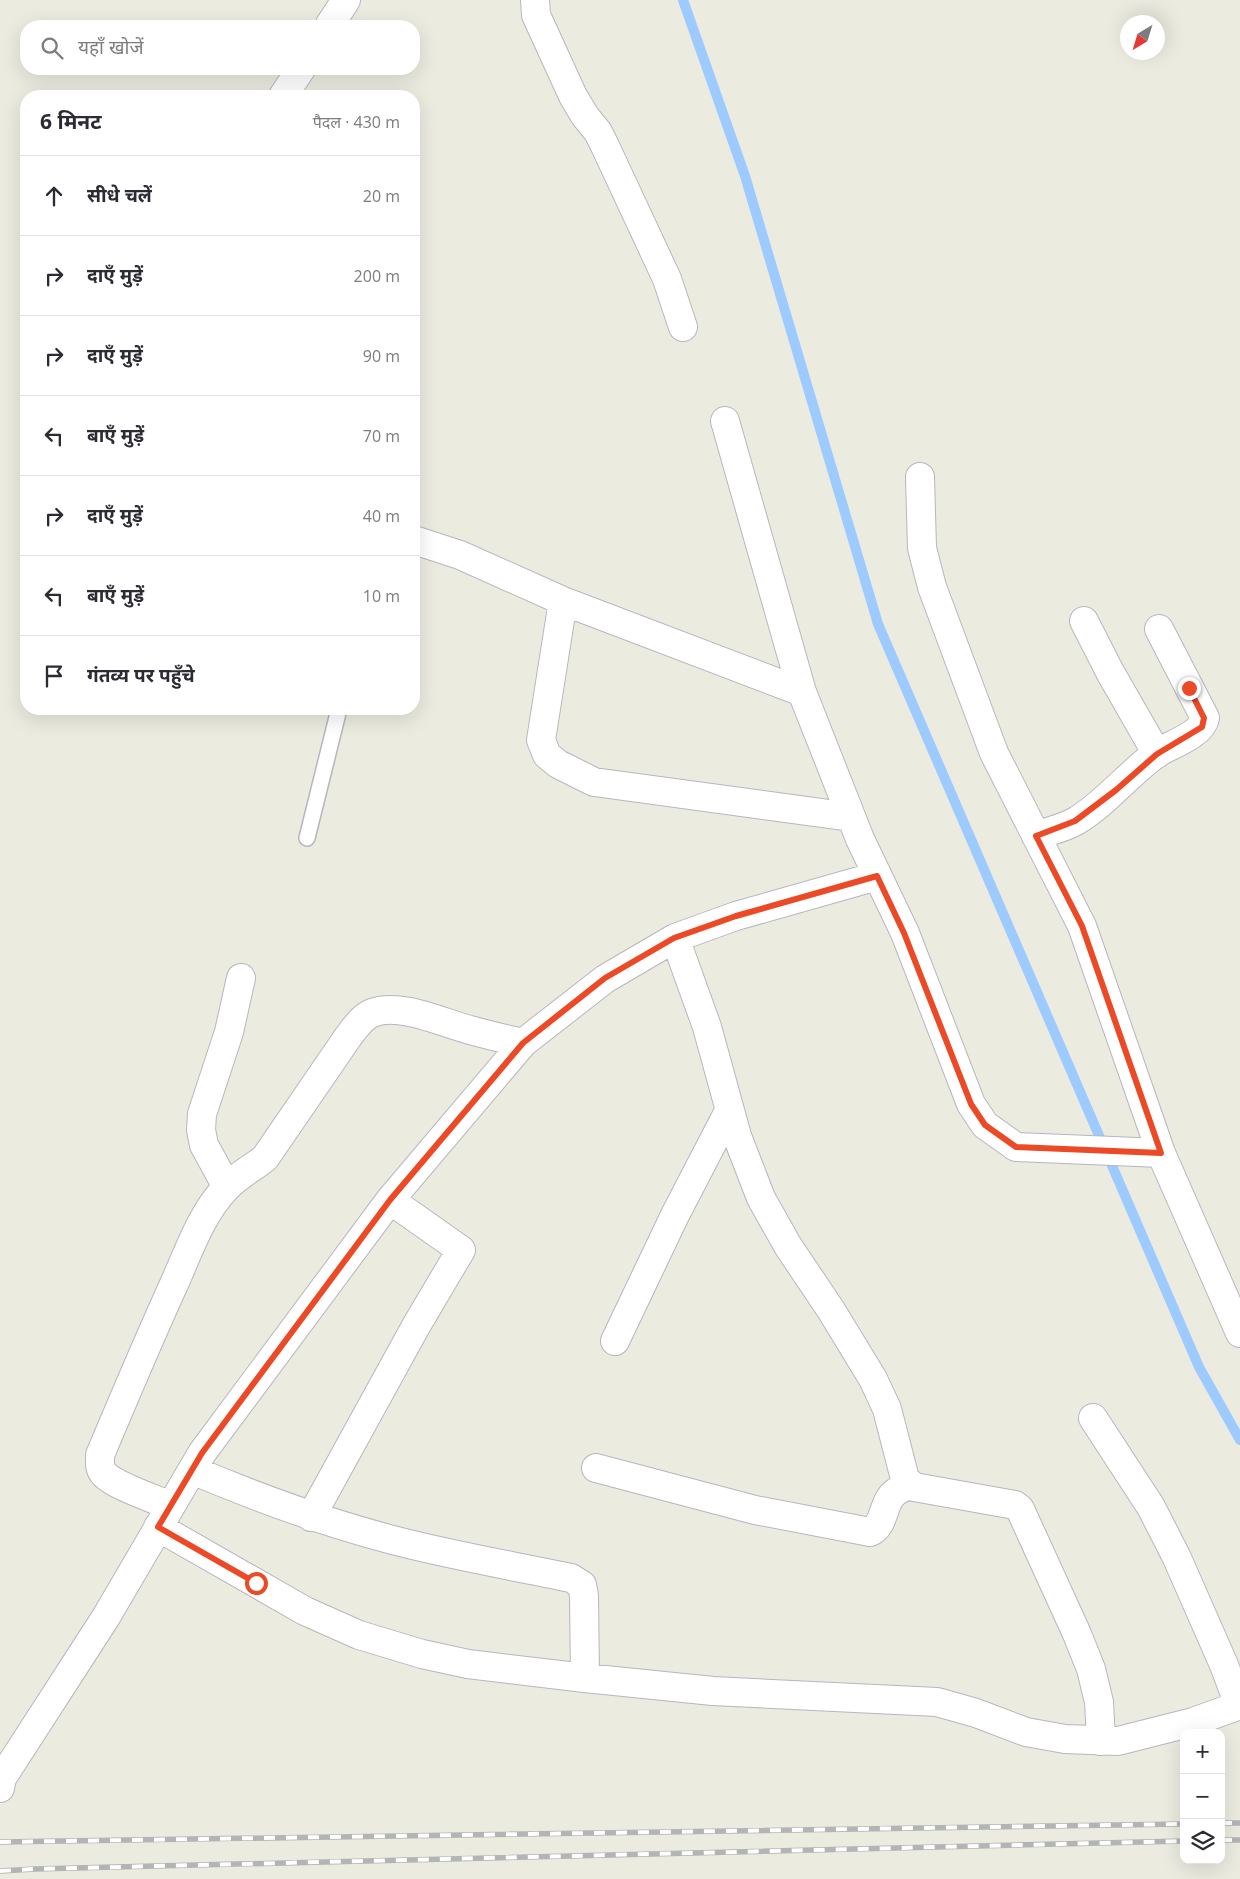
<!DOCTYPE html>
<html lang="hi">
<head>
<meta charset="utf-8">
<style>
  body { margin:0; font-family:"Open Sans","Noto Sans Devanagari",sans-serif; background:#f7f7f7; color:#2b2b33 }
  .controls { position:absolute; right:15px; bottom:15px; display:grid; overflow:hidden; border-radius:10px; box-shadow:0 5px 20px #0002 }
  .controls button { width:45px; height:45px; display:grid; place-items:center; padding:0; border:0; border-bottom:1px solid #e1e1e2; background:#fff; color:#2b2b33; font:25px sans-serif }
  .compass { position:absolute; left:1120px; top:15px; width:45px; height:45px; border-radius:50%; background:#fff; box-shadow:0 5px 20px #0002; rotate:218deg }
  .stop { position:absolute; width:15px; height:15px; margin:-11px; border:4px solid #ec4926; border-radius:50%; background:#fff }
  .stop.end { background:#ec4926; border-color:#fff; box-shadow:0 1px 5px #0008 }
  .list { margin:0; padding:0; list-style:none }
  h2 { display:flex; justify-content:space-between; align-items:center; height:65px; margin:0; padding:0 20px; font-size:21px }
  h2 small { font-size:16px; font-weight:400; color:#7c7c81 }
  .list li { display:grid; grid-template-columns:32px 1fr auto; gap:15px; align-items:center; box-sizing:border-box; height:80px; padding:0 20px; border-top:1px solid #e1e1e2 }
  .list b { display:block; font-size:19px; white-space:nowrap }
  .list em { font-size:16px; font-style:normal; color:#7c7c81 }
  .icon { flex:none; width:28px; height:28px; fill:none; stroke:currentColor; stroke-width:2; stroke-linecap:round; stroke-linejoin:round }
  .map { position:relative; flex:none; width:1240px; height:1879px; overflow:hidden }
  .search { position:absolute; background:#fff; box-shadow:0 5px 20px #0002; left:20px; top:20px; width:400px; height:55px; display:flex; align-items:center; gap:12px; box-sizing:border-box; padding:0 18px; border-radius:20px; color:#7c7c81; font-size:19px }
  .panel { position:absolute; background:#fff; box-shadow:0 5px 20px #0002; left:20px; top:90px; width:400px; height:625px; border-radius:20px }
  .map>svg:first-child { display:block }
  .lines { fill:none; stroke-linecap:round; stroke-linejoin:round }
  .stream { stroke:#9dcaff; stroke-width:10 }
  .lane-casing { stroke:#b6b7bd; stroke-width:18 }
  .street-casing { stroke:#b6b7bd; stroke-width:30 }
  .lane { stroke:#fff; stroke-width:15 }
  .street { stroke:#fff; stroke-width:28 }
  .rail-casing { stroke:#b3b4b4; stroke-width:5.5 }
  .rail { stroke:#fff; stroke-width:4; stroke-dasharray:11; stroke-linecap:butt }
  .route { stroke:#ec4926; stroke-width:6 }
</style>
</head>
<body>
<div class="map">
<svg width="1240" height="1879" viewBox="0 0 1240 1879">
  <rect width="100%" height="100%" fill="#ecebe0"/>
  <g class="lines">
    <!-- stream -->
    <path class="stream" d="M 683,0 L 745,176 L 878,624 L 1199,1367 L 1240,1440"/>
    <defs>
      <path id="lane" d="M 307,838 L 339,709"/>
      <path id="street" d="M 535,0 L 536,15 L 573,96 L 585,116 L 598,132 L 605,146 L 667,279 L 683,327
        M 329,26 L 346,0
        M 283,96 L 301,69
        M 725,421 L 802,692 L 860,839 L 905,933 L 971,1104 L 985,1125 L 1016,1147 L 1161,1153
        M 920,477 L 922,548 L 932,587 L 994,753 L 1082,926 L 1161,1153 L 1240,1333
        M 414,540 L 460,555 L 563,601 L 802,692
        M 563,601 L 541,740 L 547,755 L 558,764 L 594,782 L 851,817
        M 1084,621 L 1110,672 L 1157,754
        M 1036,836 C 1049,831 1064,828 1076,821 C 1106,803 1128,774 1156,754 C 1169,745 1202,735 1205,718 L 1159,629
        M 675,938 L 707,1027 L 737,1136 L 761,1198 L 788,1246 L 831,1310 L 873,1379 L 887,1409 L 905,1479 L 914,1487 L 1015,1505 L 1020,1509 L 1077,1634 L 1091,1669 L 1099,1702 L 1101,1741
        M 227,1187 L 204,1145 L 201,1130 L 202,1114 L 229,1032 L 241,978
        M 615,1341 L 675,1215 L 729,1111
        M 1093,1418 L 1151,1507 L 1177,1558 L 1224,1665 L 1239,1705
        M 596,1468 L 755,1510 L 870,1532 C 883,1527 883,1508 890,1498 C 894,1491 903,1488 909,1484
        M 192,1470 C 256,1497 321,1521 389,1539 C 448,1555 510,1565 571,1578 L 582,1585 L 584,1596 L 585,1678
        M 171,1506 C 155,1499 115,1486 104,1474 C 99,1469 100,1462 100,1455 C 124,1398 148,1341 174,1284 C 189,1251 201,1214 226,1188 C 238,1175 253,1168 265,1158 L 348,1037 C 354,1029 362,1017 372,1013 C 400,1002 443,1023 470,1030 C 488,1035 505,1039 523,1043
        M 311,1517 L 416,1326 L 461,1250 L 390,1200
        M 158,1527 L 305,1611 L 359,1635 L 422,1654 L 468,1664 L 585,1678 L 713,1691 L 937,1702 L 976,1713 L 1026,1732 L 1065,1739 L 1118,1741 L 1193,1722 L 1240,1705
        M 0,1788 L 2,1778 L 106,1617 L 202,1453 L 390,1200 L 523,1043 L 605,979 L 675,938 L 736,916 L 877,876"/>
    </defs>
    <!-- lane casing -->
    <use href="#lane" class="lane-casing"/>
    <!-- street casing -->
    <use href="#street" class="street-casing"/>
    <!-- lane -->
    <use href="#lane" class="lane"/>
    <!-- street -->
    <use href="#street" class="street"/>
    <defs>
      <path id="rail" d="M 1221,1823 L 1240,1823
        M 1221,1840 L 1240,1840
        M 0,1842 L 1184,1824
        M 0,1871 L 35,1869 L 1184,1841"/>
    </defs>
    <!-- rail casing -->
    <use href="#rail" class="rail-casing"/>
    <!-- rail -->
    <use href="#rail" class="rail"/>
  </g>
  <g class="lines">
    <!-- route -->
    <path class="route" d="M 256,1583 L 158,1527 L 202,1453 L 390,1200 L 523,1043 L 605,978 L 674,938 L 736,916 L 877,876 L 904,933 L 971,1104 L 985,1125 L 1016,1147 L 1161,1153 L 1082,926 L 1036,836 L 1075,821 L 1116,790 L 1157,754 L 1202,727 L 1204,718 L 1189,688"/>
  </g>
</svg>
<div class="controls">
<button>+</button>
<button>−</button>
<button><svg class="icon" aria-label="layers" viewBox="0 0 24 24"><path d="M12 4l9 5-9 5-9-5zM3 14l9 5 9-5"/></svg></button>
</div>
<svg class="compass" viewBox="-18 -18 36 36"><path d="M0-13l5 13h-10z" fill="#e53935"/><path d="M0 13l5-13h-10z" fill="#7c7c81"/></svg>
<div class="stop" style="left:256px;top:1583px"></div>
<div class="stop end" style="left:1189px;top:688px"></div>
<div class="search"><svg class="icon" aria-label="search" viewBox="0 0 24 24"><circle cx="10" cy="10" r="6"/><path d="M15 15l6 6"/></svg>यहाँ खोजें</div>
<section class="panel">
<h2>6 मिनट<small>पैदल · 430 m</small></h2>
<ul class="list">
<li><svg class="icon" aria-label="ahead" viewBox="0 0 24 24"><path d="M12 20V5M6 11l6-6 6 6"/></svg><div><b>सीधे चलें</b></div><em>20 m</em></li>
<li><svg class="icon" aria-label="right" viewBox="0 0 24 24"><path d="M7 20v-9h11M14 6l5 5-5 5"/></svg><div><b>दाएँ मुड़ें</b></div><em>200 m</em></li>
<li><svg class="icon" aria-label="right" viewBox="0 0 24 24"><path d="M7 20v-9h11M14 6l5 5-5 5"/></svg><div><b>दाएँ मुड़ें</b></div><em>90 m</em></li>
<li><svg class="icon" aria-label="left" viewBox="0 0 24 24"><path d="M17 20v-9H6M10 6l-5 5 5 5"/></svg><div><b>बाएँ मुड़ें</b></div><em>70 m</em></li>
<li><svg class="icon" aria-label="right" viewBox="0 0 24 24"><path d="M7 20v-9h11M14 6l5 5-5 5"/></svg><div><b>दाएँ मुड़ें</b></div><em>40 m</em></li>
<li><svg class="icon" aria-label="left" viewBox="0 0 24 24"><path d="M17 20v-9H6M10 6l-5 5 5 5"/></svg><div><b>बाएँ मुड़ें</b></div><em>10 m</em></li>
<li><svg class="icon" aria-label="arrive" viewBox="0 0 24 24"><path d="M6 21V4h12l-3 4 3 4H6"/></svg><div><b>गंतव्य पर पहुँचे</b></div></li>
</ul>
</section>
</div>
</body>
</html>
